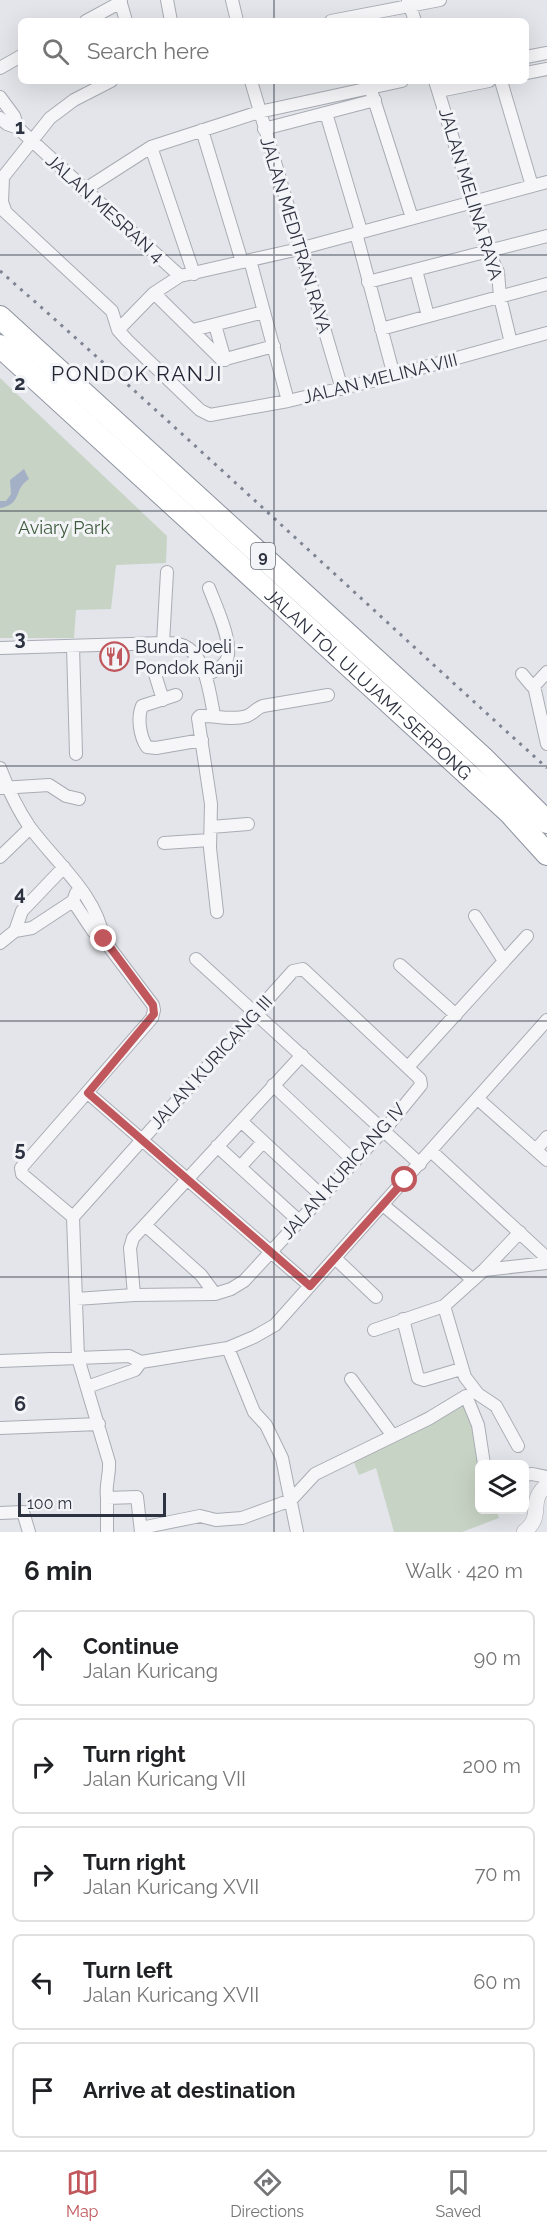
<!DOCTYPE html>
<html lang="en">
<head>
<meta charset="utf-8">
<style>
  body { margin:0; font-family:Raleway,sans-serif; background:#f2f2f2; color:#202124 }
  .controls { position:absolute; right:18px; bottom:18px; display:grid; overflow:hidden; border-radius:9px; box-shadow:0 6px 24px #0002 }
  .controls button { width:54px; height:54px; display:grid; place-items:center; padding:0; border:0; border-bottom:2px solid #e0e0e0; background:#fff; color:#202124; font:30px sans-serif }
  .scale { position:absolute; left:18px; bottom:15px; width:148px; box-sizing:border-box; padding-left:6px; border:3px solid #2d3240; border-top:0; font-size:16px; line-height:21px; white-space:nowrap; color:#2d3240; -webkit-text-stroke:4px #f3f4f7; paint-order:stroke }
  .stop { position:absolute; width:18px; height:18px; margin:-14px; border:4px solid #c0575c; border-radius:50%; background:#fff }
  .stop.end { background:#c0575c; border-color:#fff; box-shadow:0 2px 6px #0008 }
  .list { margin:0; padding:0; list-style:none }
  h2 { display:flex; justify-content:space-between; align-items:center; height:78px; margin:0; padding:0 24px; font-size:26px }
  h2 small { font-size:20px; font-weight:400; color:#757577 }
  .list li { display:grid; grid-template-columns:39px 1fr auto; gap:18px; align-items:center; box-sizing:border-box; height:96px; margin:0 12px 12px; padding:0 12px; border:2px solid #e0e0e0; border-radius:9px }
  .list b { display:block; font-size:22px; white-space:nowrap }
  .list p { margin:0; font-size:20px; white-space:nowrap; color:#757577 }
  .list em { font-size:20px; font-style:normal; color:#757577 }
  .icon { flex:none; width:33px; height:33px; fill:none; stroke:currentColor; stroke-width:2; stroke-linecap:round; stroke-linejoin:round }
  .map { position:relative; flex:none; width:547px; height:1532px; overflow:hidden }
  .search { position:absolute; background:#fff; box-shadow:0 6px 24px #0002; left:18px; right:18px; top:18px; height:66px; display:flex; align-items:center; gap:15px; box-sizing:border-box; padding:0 21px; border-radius:9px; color:#757577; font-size:22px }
  .sheet { height:618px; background:#fff }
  nav { display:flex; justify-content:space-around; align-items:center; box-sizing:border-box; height:84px; border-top:2px solid #e0e0e0; background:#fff; font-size:16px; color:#757577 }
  nav a { display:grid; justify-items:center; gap:3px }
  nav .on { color:#c0575c }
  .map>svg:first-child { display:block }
  .green { fill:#c7d3c5 }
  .water { fill:#a3b0c5 }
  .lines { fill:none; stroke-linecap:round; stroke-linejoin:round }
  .minor-casing { stroke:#a9acb4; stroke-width:14 }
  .tertiary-casing { stroke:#a9acb4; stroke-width:16 }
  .motorway-casing { stroke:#8c929f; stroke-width:24 }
  .minor { stroke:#f6f6f8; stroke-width:12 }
  .tertiary { stroke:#f6f6f8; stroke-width:15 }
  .motorway { stroke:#fff; stroke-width:22 }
  .rail { stroke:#7e8492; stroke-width:3; stroke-dasharray:3 6; stroke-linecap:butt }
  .route { stroke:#c0575c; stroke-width:8 }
  .grid { fill:none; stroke:#2d3240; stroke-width:1.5; stroke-opacity:0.55 }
  .labels { text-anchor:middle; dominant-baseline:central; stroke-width:6; stroke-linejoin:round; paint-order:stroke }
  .shield { fill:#f3f4f7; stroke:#686c77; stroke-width:1.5 }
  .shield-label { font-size:16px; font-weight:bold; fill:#2d3240 }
  .street-label { font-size:18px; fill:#2d3240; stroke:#f3f4f7 }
  .park-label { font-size:18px; fill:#3e5a3c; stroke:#f3f4f7 }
  .poi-label { font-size:18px; fill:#2d3240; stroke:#f3f4f7; text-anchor:start }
  .quarter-label { font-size:21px; letter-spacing:1.5px; fill:#1f2331; stroke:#f3f4f7 }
  .grid-label { font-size:20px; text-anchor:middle; font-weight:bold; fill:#2d3240; stroke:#f3f4f7; stroke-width:6; stroke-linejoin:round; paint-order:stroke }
</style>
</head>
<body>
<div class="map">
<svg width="547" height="1532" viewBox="0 0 547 1532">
  <rect width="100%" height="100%" fill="#e3e5ea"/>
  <!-- green -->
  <path class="green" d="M 0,378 L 167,536 L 166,563 L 116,565 L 111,609 L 76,610 L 74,638 L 0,638 Z
    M 459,1397 L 477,1430 L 475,1446 L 481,1464 L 480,1464 L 480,1510 L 496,1510 L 499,1518 L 462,1532 L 394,1532 L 376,1468 L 359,1475 L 351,1455 L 421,1414 Z"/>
  <!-- water -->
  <path class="water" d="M 24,469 L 29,479 C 13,489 23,504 0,508 L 0,501 L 6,501 L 11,494 L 10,480 Z"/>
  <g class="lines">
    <defs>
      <path id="minor" d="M 120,0 L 126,21
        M 167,0 L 171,21
        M 232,0 L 237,21
        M 408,0 L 415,21
        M 86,21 L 121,2
        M 331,21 L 440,0
        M 526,57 L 547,53
        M 0,68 L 21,56
        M 526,73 L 547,69
        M 251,81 L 342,389
        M 435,81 L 488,251 L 498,272 L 500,297 L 511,343
        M 501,81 L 532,186
        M 370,87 L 412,218
        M 439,91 L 489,81
        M 0,97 L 14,116 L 18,128
        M 326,113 L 361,231
        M 0,118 L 7,124 L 18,128 L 180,276
        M 264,129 L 375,100
        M 202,130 L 242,262
        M 151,147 L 194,274
        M 3,178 L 2,202 L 5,210
        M 0,181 L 50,118 L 74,100 L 111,81
        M 84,190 L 151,147 L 259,112 L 402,81
        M 0,207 L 112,311 L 118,330 L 127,340 L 200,410 L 210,415 L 288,401 L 385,378 L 547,333
        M 356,233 L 394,376
        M 250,260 L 288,401
        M 416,270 L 428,316
        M 368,282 L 547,236
        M 154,293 L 222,360 L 274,346
        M 215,325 L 225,360
        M 381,329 L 547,284
        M 118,330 L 154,293 L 180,276 L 299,249 L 547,182
        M 193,330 L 264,312
        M 163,643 L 167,572
        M 73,646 L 76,754
        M 0,648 L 163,643 C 171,643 180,643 186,647 C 206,658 210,695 214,715
        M 154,671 L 163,700
        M 522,674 L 532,686 L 534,686 L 547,672
        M 206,675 C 214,672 221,668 226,661 C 235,646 215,604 209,588
        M 534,686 L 547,744
        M 176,695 L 142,706 C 137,718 140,737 147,747 L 156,748 L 202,740
        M 0,768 C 8,789 16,807 29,826 C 55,862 96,893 104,940
        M 1,788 L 49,785 L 66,796 L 79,799
        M 211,827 L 248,824
        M 164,843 L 210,840
        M 0,857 L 30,828
        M 73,901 L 93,931 L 104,940 L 153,1005 L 154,1010 L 152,1018 L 21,1168 L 22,1174 L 73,1217
        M 217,912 L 210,848 L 211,804 L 198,718 L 200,716 C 215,715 231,721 247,716 C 253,714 256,708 263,706 L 328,695
        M 475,916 L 504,961
        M 15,931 L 32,928 L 73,901 L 76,893
        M 0,943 L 15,931 L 22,911 L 64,867
        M 196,959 L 420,1164
        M 400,965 L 456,1015
        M 408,1067 L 527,936
        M 273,1085 L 353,1160
        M 88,1093 L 310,1286
        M 478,1099 L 547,1160
        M 241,1121 L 322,1196
        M 217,1146 L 298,1220
        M 536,1150 L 547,1137
        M 431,1151 L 547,1258
        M 240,1167 L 263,1142
        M 383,1205 L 472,1279
        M 145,1225 L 201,1275 L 215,1294
        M 335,1258 L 376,1297
        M 484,1270 L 547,1263
        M 134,1295 L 130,1248 L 133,1238 L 302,1055
        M 76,1299 L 134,1295 L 215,1294 L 231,1289 L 244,1281 L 390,1123 L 421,1085 L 420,1079 L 303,969 L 293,971 L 73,1217 L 78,1358 L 109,1462 C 110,1475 105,1485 107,1498 L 137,1497 L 141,1532
        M 444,1306 L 465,1377 L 478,1394 L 496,1406 L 518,1446
        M 403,1319 L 418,1378 L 424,1380 L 461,1369
        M 374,1330 L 444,1306 L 484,1270 L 520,1232
        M 228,1348 L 254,1412 L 266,1425 L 282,1458 L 297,1532
        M 0,1361 L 129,1356 L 141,1362 L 228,1348 L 254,1337 L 275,1325 L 547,1020
        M 351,1379 L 393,1436
        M 87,1387 L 135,1370 L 141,1362
        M 0,1428 L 99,1424
        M 524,1475 L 532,1474 L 547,1477
        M 107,1498 L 107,1532
        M 0,1513 L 23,1512 L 29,1532
        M 141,1528 L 200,1516 L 216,1520 L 242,1518 L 291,1500 L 315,1474 L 428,1419 L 466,1396 L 478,1425 L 484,1464"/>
      <path id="tertiary" d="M 524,1532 C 546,1514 526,1502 547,1485"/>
      <g id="motorway">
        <path d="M 0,317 L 482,757 L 547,822"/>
        <path id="s1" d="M 0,346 L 510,813 L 547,854"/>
      </g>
    </defs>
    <!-- minor casing -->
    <use href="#minor" class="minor-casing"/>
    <!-- tertiary casing -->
    <use href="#tertiary" class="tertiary-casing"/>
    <!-- motorway casing -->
    <use href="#motorway" class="motorway-casing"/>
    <!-- minor -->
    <use href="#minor" class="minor"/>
    <!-- tertiary -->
    <use href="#tertiary" class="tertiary"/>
    <!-- motorway -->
    <use href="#motorway" class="motorway"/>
    <!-- rail -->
    <path class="rail" d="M 0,271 C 185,433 364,603 547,768"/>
  </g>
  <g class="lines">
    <!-- route -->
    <path class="route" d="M 104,939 L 153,1005 L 154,1014 L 88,1093 L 310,1286 L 405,1180"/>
  </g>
  <!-- grid -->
  <path class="grid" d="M 274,0 L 274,21M 274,81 L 274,1532M 0,255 L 547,255M 0,511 L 547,511M 0,766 L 547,766M 0,1021 L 547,1021M 0,1277 L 547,1277"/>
  <!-- icons -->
  <defs>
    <symbol id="restaurant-ring" viewBox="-11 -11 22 22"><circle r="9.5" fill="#f3f4f7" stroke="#c0575c" stroke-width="1.5"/><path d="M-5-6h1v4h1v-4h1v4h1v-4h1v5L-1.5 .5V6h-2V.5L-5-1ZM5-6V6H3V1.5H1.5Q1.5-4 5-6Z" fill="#c0575c"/></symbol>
  </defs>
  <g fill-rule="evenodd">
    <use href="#restaurant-ring" x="98" y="640" width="33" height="33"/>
  </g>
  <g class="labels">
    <!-- shield labels -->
    <rect class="shield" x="251" y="543" width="24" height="26" rx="4.5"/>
    <g class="shield-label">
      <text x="263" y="556">9</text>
    </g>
    <!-- street labels -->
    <g class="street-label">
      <text transform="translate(471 194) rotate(73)">JALAN MELINA RAYA</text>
      <text transform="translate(105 208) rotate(42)">JALAN MESRAN 4</text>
      <text transform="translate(296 235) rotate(73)">JALAN MEDITRAN RAYA</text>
      <text transform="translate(380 378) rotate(-14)">JALAN MELINA VIII</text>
      <text stroke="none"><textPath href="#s1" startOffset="500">JALAN TOL ULUJAMI–SERPONG</textPath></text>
      <text transform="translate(211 1062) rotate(-48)">JALAN KURICANG III</text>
      <text transform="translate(343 1171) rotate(-48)">JALAN KURICANG IV</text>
    </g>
    <!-- park labels -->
    <g class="park-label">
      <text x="64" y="527">Aviary Park</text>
    </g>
    <!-- poi labels -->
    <g class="poi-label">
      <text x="135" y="646">Bunda Joeli -<tspan x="135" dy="21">Pondok Ranji</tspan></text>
    </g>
    <!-- quarter labels -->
    <g class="quarter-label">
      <text x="137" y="373">PONDOK RANJI</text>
    </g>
  </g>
  <g class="grid-label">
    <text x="20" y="134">1</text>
    <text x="20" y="390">2</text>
    <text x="20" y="645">3</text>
    <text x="20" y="900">4</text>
    <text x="20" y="1156">5</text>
    <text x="20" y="1411">6</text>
  </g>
</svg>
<div class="controls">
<button><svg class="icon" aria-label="layers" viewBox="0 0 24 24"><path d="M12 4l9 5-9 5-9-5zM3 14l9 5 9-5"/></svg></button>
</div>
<div class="scale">100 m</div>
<div class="stop" style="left:405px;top:1180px"></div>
<div class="stop end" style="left:104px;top:939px"></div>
<div class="search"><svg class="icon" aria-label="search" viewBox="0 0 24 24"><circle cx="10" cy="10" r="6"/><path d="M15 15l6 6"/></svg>Search here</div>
</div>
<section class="sheet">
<h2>6 min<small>Walk · 420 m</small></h2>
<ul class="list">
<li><svg class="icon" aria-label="ahead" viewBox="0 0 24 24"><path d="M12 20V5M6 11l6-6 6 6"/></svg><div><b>Continue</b><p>Jalan Kuricang</p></div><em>90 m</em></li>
<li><svg class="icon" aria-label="right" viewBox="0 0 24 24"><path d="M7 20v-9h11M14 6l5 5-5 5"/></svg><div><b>Turn right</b><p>Jalan Kuricang VII</p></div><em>200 m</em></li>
<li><svg class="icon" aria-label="right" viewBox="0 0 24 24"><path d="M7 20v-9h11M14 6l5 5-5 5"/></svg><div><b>Turn right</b><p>Jalan Kuricang XVII</p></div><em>70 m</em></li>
<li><svg class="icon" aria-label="left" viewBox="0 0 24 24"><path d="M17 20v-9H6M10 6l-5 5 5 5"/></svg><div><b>Turn left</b><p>Jalan Kuricang XVII</p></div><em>60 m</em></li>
<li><svg class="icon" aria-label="arrive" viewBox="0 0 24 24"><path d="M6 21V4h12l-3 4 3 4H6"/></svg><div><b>Arrive at destination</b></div></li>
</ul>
</section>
<nav>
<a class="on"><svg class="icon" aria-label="map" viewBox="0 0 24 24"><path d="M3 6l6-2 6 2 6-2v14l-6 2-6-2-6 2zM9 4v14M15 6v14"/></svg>Map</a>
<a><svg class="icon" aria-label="directions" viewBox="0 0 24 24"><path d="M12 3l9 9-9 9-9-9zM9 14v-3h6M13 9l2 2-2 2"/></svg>Directions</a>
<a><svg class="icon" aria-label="saved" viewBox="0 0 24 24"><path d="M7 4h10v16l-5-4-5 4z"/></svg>Saved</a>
</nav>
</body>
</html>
